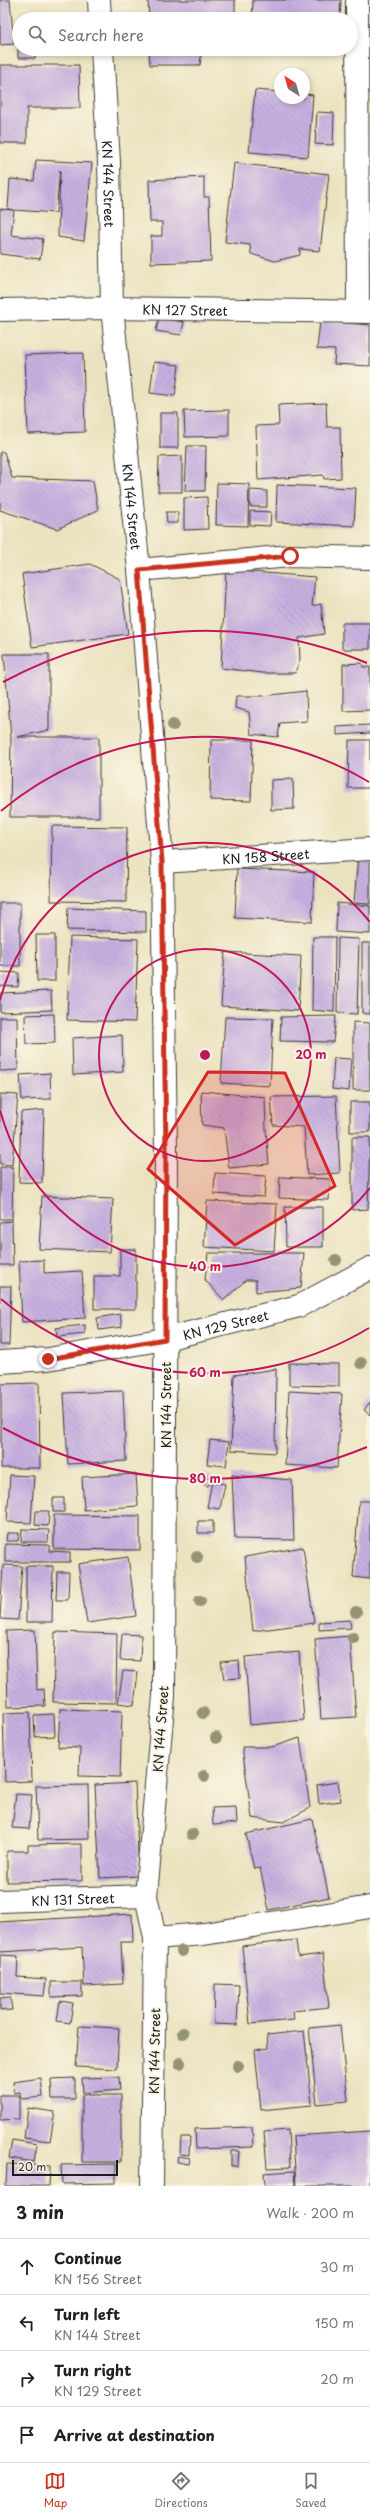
<!DOCTYPE html>
<html lang="en">
<head>
<meta charset="utf-8">
<style>
  body { margin:0; font-family:"Playpen Sans",sans-serif; background:#f2f2f2; color:#202124 }
  .compass { position:absolute; left:274px; top:68px; width:36px; height:36px; border-radius:50%; background:#fff; box-shadow:0 2px 6px #0003; rotate:323deg }
  .scale { position:absolute; left:12px; bottom:10px; width:106px; box-sizing:border-box; padding-left:4px; border:2px solid #1c1c1c; border-top:0; font-size:11px; line-height:14px; white-space:nowrap; color:#1c1c1c; -webkit-text-stroke:3px #fcf5e5; paint-order:stroke }
  .stop { position:absolute; width:12px; height:12px; margin:-9px; border:3px solid #c8321e; border-radius:50%; background:#fff }
  .stop.end { background:#c8321e; border-color:#fff; box-shadow:0 1px 4px #0008 }
  .list { margin:0; padding:0; list-style:none }
  h2 { display:flex; justify-content:space-between; align-items:center; height:52px; margin:0; padding:0 16px; font-size:17px }
  h2 small { font-size:13px; font-weight:400; color:#757577 }
  .list li { display:grid; grid-template-columns:26px 1fr auto; gap:12px; align-items:center; box-sizing:border-box; height:56px; padding:0 16px; border-top:1px solid #e0e0e0 }
  .list b { display:block; font-size:15px; white-space:nowrap }
  .list p { margin:0; font-size:13px; white-space:nowrap; color:#757577 }
  .list em { font-size:13px; font-style:normal; color:#757577 }
  .icon { flex:none; width:22px; height:22px; fill:none; stroke:currentColor; stroke-width:2; stroke-linecap:round; stroke-linejoin:round }
  .map { position:relative; flex:none; width:370px; height:2186px; overflow:hidden }
  .search { position:absolute; background:#fff; box-shadow:0 2px 6px #0003; left:12px; right:12px; top:12px; height:44px; display:flex; align-items:center; gap:10px; box-sizing:border-box; padding:0 14px; border-radius:22px; color:#757577; font-size:15px }
  .sheet { height:276px; background:#fff }
  nav { display:flex; justify-content:space-around; align-items:center; box-sizing:border-box; height:56px; border-top:1px solid #e0e0e0; background:#fff; font-size:11px; color:#757577 }
  nav a { display:grid; justify-items:center; gap:2px }
  nav .on { color:#c8321e }
  .map>svg:first-child { display:block }
  .building { fill:url(#building-back-hatch) }
  .lines { fill:none; stroke-linecap:round; stroke-linejoin:round }
  .minor-casing { stroke:#3b3a35; stroke-width:24 }
  .minor { stroke:#fff; stroke-width:22 }
  .tree { fill:#949475 }
  .route { stroke:#c8321e; stroke-width:5 }
  .marked { fill:#d62828; fill-opacity:0.2; stroke:#d62828; stroke-width:3; stroke-linejoin:round }
  .ring { fill:none; stroke:#c2185b; stroke-width:2 }
  .labels { text-anchor:middle; dominant-baseline:central; stroke-width:4; stroke-linejoin:round; paint-order:stroke }
  .street-label { font-size:13px; fill:#1c1c1c; stroke:#fcf5e5 }
  .centre { fill:#c2185b; stroke:#fcf5e5; stroke-width:2 }
  .ring-label { font-size:12px; text-anchor:middle; font-weight:bold; fill:#c2185b; stroke:#fcf5e5; stroke-width:4; stroke-linejoin:round; paint-order:stroke }
</style>
</head>
<body>
<div class="map">
<svg width="370" height="2186" viewBox="0 0 370 2186">
  <defs>
    <pattern id="building-back-hatch" width="6" height="6" patternUnits="userSpaceOnUse"><rect width="6" height="6" fill="#c7b0e0"/><path d="M-1 5l2 2M0 0l6 6M5-1l2 2" fill="none" stroke="#aa97c0"/></pattern>
  </defs>
  <rect width="100%" height="100%" fill="#fcf5e5"/>
  <filter id="ink" filterUnits="userSpaceOnUse"><feTurbulence type="fractalNoise" baseFrequency=".025" numOctaves="2"/><feDisplacementMap in="SourceGraphic" scale="8" xChannelSelector="R" yChannelSelector="G"/><feConvolveMatrix kernelMatrix="1 2 1 2 8 2 1 2 1" color-interpolation-filters="sRGB"/></filter>
  <filter id="wash" filterUnits="userSpaceOnUse"><feTurbulence type="fractalNoise" baseFrequency=".012" numOctaves="4" result="noise"/><feDisplacementMap in="SourceGraphic" scale="16" xChannelSelector="R" yChannelSelector="G"/><feGaussianBlur stdDeviation="0.9" result="paint"/><feColorMatrix in="noise" values="0 0 0 0 0 0 0 0 0 0 0 0 0 0 0 0 0 1.4 0 .05"/><feComposite in="paint" operator="in"/></filter>
  <g filter="url(#wash)">
    <rect width="100%" height="100%" fill="#ebe3c0"/>
    <g id="blocks">
      <!-- building -->
      <path class="building" d="M 0,0 L 10,0 L 14,44 L 0,45 Z
        M 148,0 L 235,0 L 235,19 L 149,19 Z
        M 253,0 L 341,0 L 340,19 L 252,19 Z
        M 18,49 L 36,49 L 35,58 L 18,58 Z
        M 149,49 L 202,49 L 200,65 L 150,65 Z
        M 0,65 L 79,65 L 80,108 L 27,108 L 27,143 L 0,143 Z
        M 255,90 L 280,92 L 280,98 L 304,98 L 304,94 L 313,95 L 308,157 L 249,152 Z
        M 317,112 L 334,113 L 333,145 L 315,144 Z
        M 36,160 L 92,163 L 84,241 L 58,237 L 60,170 L 56,213 L 14,210 L 11,235 L 43,239 L 40,259 L 0,254 L 0,209 L 13,210 L 8,209 L 10,179 L 34,181 Z
        M 234,163 L 329,174 L 320,251 L 300,249 L 300,255 L 275,261 L 251,254 L 250,245 L 225,242 Z
        M 204,177 L 204,197 L 209,197 L 211,261 L 151,263 L 151,236 L 162,236 L 162,222 L 150,222 L 149,180 Z
        M 159,318 L 184,322 L 181,335 L 156,331 Z
        M 320,321 L 370,325 L 370,366 L 334,364 L 335,350 L 317,349 Z
        M 83,353 L 85,432 L 28,434 L 25,355 Z
        M 154,362 L 179,365 L 175,396 L 150,393 Z
        M 326,403 L 327,427 L 340,427 L 341,478 L 324,479 L 323,475 L 258,480 L 256,426 L 279,425 L 278,405 Z
        M 229,410 L 229,436 L 185,437 L 184,411 Z
        M 160,413 L 178,413 L 178,448 L 160,448 Z
        M 187,446 L 206,446 L 205,491 L 185,491 Z
        M 0,452 L 4,452 L 12,478 L 93,481 L 98,510 L 57,529 L 0,510 Z
        M 182,456 L 182,492 L 158,492 L 159,457 Z
        M 217,483 L 249,484 L 248,526 L 216,525 Z
        M 277,485 L 356,488 L 354,526 L 276,522 Z
        M 250,490 L 267,491 L 267,507 L 250,507 Z
        M 207,497 L 208,529 L 184,530 L 184,498 Z
        M 250,511 L 271,512 L 270,526 L 250,525 Z
        M 166,512 L 178,512 L 178,523 L 167,523 Z
        M 90,564 L 120,579 L 128,634 L 32,647 L 22,574 Z
        M 226,570 L 315,577 L 312,606 L 321,604 L 324,634 L 299,638 L 300,659 L 295,673 L 263,673 L 221,668 Z
        M 342,623 L 370,623 L 370,649 L 342,649 Z
        M 4,654 L 49,654 L 49,730 L 17,737 L 99,737 L 99,817 L 10,817 L 11,737 Z
        M 362,663 L 363,667 L 370,667 L 370,710 L 343,711 L 343,664 Z
        M 306,691 L 307,721 L 280,723 L 278,737 L 251,734 L 249,712 L 235,708 L 236,696 L 263,696 Z
        M 370,725 L 370,733 L 337,735 L 337,727 Z
        M 211,740 L 253,740 L 251,801 L 210,800 Z
        M 349,740 L 370,740 L 370,788 L 348,788 Z
        M 293,779 L 294,809 L 271,810 L 271,780 Z
        M 52,826 L 127,827 L 126,902 L 51,901 Z
        M 358,855 L 370,856 L 370,904 L 354,903 Z
        M 237,869 L 314,872 L 312,922 L 235,918 Z
        M 0,903 L 20,903 L 20,966 L 0,966 Z
        M 337,903 L 370,906 L 370,934 L 336,932 Z
        M 68,908 L 146,911 L 146,932 L 67,930 Z
        M 36,935 L 55,935 L 55,981 L 37,981 Z
        M 70,937 L 138,939 L 135,1022 L 67,1020 Z
        M 313,937 L 335,937 L 334,1012 L 312,1010 Z
        M 338,938 L 359,939 L 357,1014 L 337,1013 Z
        M 362,943 L 370,943 L 370,1014 L 362,1013 Z
        M 225,952 L 301,956 L 298,1011 L 221,1006 Z
        M 0,972 L 19,973 L 18,987 L 0,986 Z
        M 51,991 L 52,1010 L 0,1012 L 0,993 Z
        M 54,1014 L 55,1043 L 26,1044 L 25,1015 Z
        M 336,1016 L 333,1042 L 280,1041 L 281,1017 Z
        M 0,1017 L 17,1017 L 18,1070 L 0,1071 Z
        M 225,1017 L 273,1018 L 270,1086 L 221,1083 Z
        M 353,1022 L 370,1023 L 370,1090 L 353,1090 Z
        M 122,1035 L 123,1072 L 73,1075 L 72,1038 Z
        M 334,1058 L 351,1059 L 349,1091 L 332,1089 Z
        M 50,1073 L 51,1099 L 22,1100 L 20,1075 Z
        M 201,1091 L 265,1097 L 266,1130 L 269,1164 L 229,1168 L 224,1128 L 202,1125 Z
        M 0,1094 L 18,1095 L 12,1165 L 0,1164 Z
        M 336,1096 L 340,1173 L 307,1175 L 304,1127 L 273,1125 L 271,1097 Z
        M 350,1102 L 370,1102 L 370,1132 L 350,1132 Z
        M 44,1110 L 42,1183 L 19,1182 L 21,1112 Z
        M 352,1137 L 370,1137 L 368,1209 L 352,1210 Z
        M 0,1167 L 13,1167 L 12,1219 L 0,1219 Z
        M 215,1173 L 266,1176 L 264,1197 L 214,1194 Z
        M 280,1177 L 330,1179 L 329,1200 L 279,1198 Z
        M 42,1196 L 113,1199 L 110,1252 L 39,1249 Z
        M 207,1201 L 277,1204 L 274,1251 L 204,1247 Z
        M 285,1207 L 323,1207 L 323,1247 L 286,1247 Z
        M 12,1221 L 13,1265 L 0,1265 L 0,1222 Z
        M 120,1249 L 136,1249 L 136,1309 L 94,1309 L 94,1276 L 120,1276 Z
        M 208,1253 L 304,1253 L 301,1288 L 256,1292 L 256,1280 L 246,1280 L 224,1300 L 205,1280 Z
        M 44,1260 L 44,1273 L 82,1271 L 85,1318 L 22,1322 L 19,1261 Z
        M 0,1286 L 11,1286 L 9,1345 L 0,1345 Z
        M 120,1314 L 122,1327 L 99,1330 L 97,1318 Z
        M 85,1325 L 85,1334 L 57,1337 L 56,1328 Z
        M 289,1363 L 339,1364 L 339,1386 L 289,1385 Z
        M 276,1369 L 275,1453 L 231,1450 L 234,1375 Z
        M 39,1383 L 40,1468 L 1,1468 L 1,1384 Z
        M 123,1391 L 126,1461 L 68,1464 L 64,1393 Z
        M 289,1391 L 342,1394 L 337,1468 L 285,1465 Z
        M 370,1402 L 370,1415 L 364,1410 Z
        M 210,1440 L 229,1442 L 226,1466 L 207,1464 Z
        M 201,1473 L 212,1478 L 208,1486 L 197,1481 Z
        M 136,1474 L 138,1506 L 84,1510 L 82,1477 Z
        M 10,1475 L 34,1476 L 31,1523 L 7,1522 Z
        M 232,1475 L 292,1480 L 294,1540 L 235,1539 Z
        M 212,1482 L 225,1484 L 220,1509 L 207,1507 Z
        M 53,1498 L 64,1498 L 64,1512 L 53,1512 Z
        M 359,1501 L 370,1501 L 370,1579 L 353,1577 Z
        M 36,1511 L 49,1511 L 48,1526 L 35,1525 Z
        M 54,1515 L 140,1516 L 140,1550 L 54,1549 Z
        M 198,1521 L 213,1521 L 213,1533 L 198,1533 Z
        M 22,1529 L 49,1530 L 48,1542 L 21,1542 Z
        M 7,1533 L 19,1533 L 18,1541 L 6,1541 Z
        M 5,1544 L 49,1545 L 49,1551 L 70,1552 L 70,1562 L 5,1562 Z
        M 303,1547 L 314,1623 L 253,1631 L 245,1557 Z
        M 128,1557 L 136,1616 L 87,1623 L 78,1564 Z
        M 3,1565 L 22,1566 L 18,1620 L 0,1619 Z
        M 26,1566 L 53,1566 L 52,1622 L 26,1622 Z
        M 57,1572 L 69,1572 L 68,1600 L 56,1600 Z
        M 350,1620 L 351,1628 L 319,1630 L 319,1622 Z
        M 35,1630 L 37,1690 L 44,1689 L 45,1706 L 8,1707 L 6,1631 Z
        M 55,1632 L 117,1634 L 116,1703 L 53,1702 Z
        M 122,1634 L 141,1635 L 140,1661 L 120,1660 Z
        M 350,1636 L 356,1717 L 321,1719 L 315,1639 Z
        M 299,1652 L 304,1720 L 250,1725 L 245,1657 Z
        M 239,1660 L 240,1678 L 224,1679 L 221,1662 Z
        M 123,1671 L 138,1672 L 134,1705 L 118,1703 Z
        M 60,1709 L 122,1711 L 120,1777 L 79,1776 L 80,1748 L 58,1747 Z
        M 30,1712 L 32,1781 L 5,1782 L 3,1713 Z
        M 54,1714 L 55,1736 L 35,1737 L 34,1715 Z
        M 300,1738 L 310,1808 L 283,1822 L 252,1818 L 242,1747 L 272,1747 Z
        M 338,1782 L 341,1801 L 319,1804 L 317,1785 Z
        M 135,1783 L 139,1876 L 100,1878 L 95,1785 Z
        M 88,1785 L 89,1839 L 38,1840 L 36,1786 Z
        M 16,1794 L 32,1795 L 29,1829 L 12,1828 Z
        M 236,1807 L 237,1823 L 213,1825 L 212,1808 Z
        M 312,1819 L 329,1897 L 269,1910 L 260,1868 L 254,1869 L 246,1834 Z
        M 82,1844 L 82,1881 L 7,1882 L 7,1851 L 28,1851 L 28,1845 Z
        M 132,1914 L 133,1942 L 121,1942 L 123,1984 L 84,1986 L 82,1947 L 0,1952 L 0,1922 Z
        M 296,1940 L 298,1957 L 323,1954 L 329,2007 L 293,2011 L 294,2020 L 250,2024 L 242,1946 Z
        M 0,1955 L 18,1956 L 17,1977 L 46,1979 L 44,1996 L 0,1993 Z
        M 51,1982 L 82,1982 L 82,1996 L 51,1997 Z
        M 215,1984 L 239,1985 L 237,2025 L 214,2024 Z
        M 10,1997 L 12,2010 L 0,2011 L 0,1998 Z
        M 60,2001 L 73,2003 L 70,2023 L 57,2021 Z
        M 340,2025 L 348,2101 L 317,2104 L 309,2028 Z
        M 79,2026 L 119,2028 L 117,2069 L 76,2067 Z
        M 304,2031 L 312,2105 L 261,2110 L 255,2050 L 268,2048 L 267,2035 Z
        M 119,2077 L 120,2090 L 83,2093 L 82,2078 Z
        M 41,2078 L 43,2097 L 21,2099 L 20,2092 L 14,2093 L 13,2082 Z
        M 75,2078 L 75,2099 L 52,2099 L 51,2079 Z
        M 0,2095 L 19,2095 L 19,2119 L 0,2120 Z
        M 82,2095 L 121,2095 L 121,2162 L 82,2162 Z
        M 28,2108 L 55,2112 L 50,2141 L 24,2138 Z
        M 252,2127 L 253,2147 L 196,2149 L 195,2129 Z
        M 288,2130 L 290,2167 L 267,2168 L 264,2132 Z
        M 370,2131 L 370,2186 L 296,2186 L 293,2136 Z
        M 181,2137 L 190,2137 L 189,2155 L 180,2154 Z
        M 12,2140 L 37,2144 L 34,2162 L 9,2158 Z
        M 231,2151 L 239,2151 L 238,2166 L 231,2166 Z
        M 178,2156 L 190,2158 L 189,2164 L 177,2162 Z
        M 7,2164 L 50,2166 L 49,2186 L 6,2186 Z
        M 116,2164 L 116,2183 L 62,2184 L 61,2165 Z
        M 294,2171 L 295,2186 L 265,2186 L 264,2173 Z"/>
    </g>
  </g>
  <g filter="url(#ink)">
    <use href="#blocks" fill-opacity="0" stroke="#3b3a35" stroke-width="1"/>
    <g class="lines">
      <defs>
        <g id="minor">
          <path d="M 99,0 L 100,19"/>
          <path d="M 357,0 L 358,311"/>
          <path id="s1" d="M 102,49 L 109,162 L 112,308 L 139,570 L 162,862 L 166,1149 L 164,1696 L 146,1896 L 155,1938 L 152,2186"/>
          <path id="s2" d="M 0,310 L 112,308 L 370,312"/>
          <path d="M 139,570 L 290,556 L 370,558"/>
          <path id="s3" d="M 162,862 L 370,849"/>
          <path id="s4" d="M 0,1362 L 48,1359 L 165,1339 L 299,1306 L 370,1268"/>
          <path id="s5" d="M 0,1901 L 146,1896"/>
          <path d="M 155,1938 L 204,1934 L 370,1907"/>
        </g>
      </defs>
      <!-- minor casing -->
      <use href="#minor" class="minor-casing"/>
      <!-- minor -->
      <use href="#minor" class="minor"/>
    </g>
    <!-- trees -->
    <g class="tree">
      <circle cx="173" cy="725" r="6"/>
      <circle cx="336" cy="1260" r="6"/>
      <circle cx="361" cy="1363" r="6"/>
      <circle cx="197" cy="1557" r="6"/>
      <circle cx="200" cy="1601" r="6"/>
      <circle cx="356" cy="1612" r="6"/>
      <circle cx="353" cy="1638" r="6"/>
      <circle cx="203" cy="1713" r="6"/>
      <circle cx="216" cy="1738" r="6"/>
      <circle cx="204" cy="1776" r="6"/>
      <circle cx="192" cy="1834" r="6"/>
      <circle cx="182" cy="1951" r="6"/>
      <circle cx="183" cy="2033" r="6"/>
      <circle cx="180" cy="2063" r="6"/>
      <circle cx="238" cy="2066" r="6"/>
    </g>
  </g>
  <g class="lines" filter="url(#ink)">
    <!-- route -->
    <path class="route" d="M 48,1359 L 165,1339 L 166,1149 L 162,862 L 139,570 L 290,556"/>
  </g>
  <!-- marked area -->
  <path class="marked" d="M 208,1072 L 285,1073 L 335,1186 L 235,1245 L 148,1169 Z"/>
  <!-- distance rings -->
  <g class="ring">
    <circle cx="205" cy="1055" r="106"/>
    <path d="M370 1188A212 212 0 0 1 0 1110M0 1000A212 212 0 0 1 370 922"/>
    <path d="M369 1328A318 318 0 0 1 1 1299M1 811A318 318 0 0 1 369 782"/>
    <path d="M367 1447A424 424 0 0 1 3 1428M3 682A424 424 0 0 1 367 663"/>
  </g>
  <g class="labels">
    <!-- street labels -->
    <g class="street-label">
      <text stroke="none"><textPath href="#s1" startOffset="135">KN 144 Street</textPath></text>
      <text stroke="none"><textPath href="#s2" startOffset="185">KN 127 Street</textPath></text>
      <text stroke="none"><textPath href="#s1" startOffset="459">KN 144 Street</textPath></text>
      <text stroke="none"><textPath href="#s3" startOffset="104">KN 158 Street</textPath></text>
      <text stroke="none"><textPath href="#s4" startOffset="229">KN 129 Street</textPath></text>
      <text transform="translate(165 1405) rotate(-90)">KN 144 Street</text>
      <text transform="translate(160 1729) rotate(-86)">KN 144 Street</text>
      <text stroke="none"><textPath href="#s5" startOffset="73">KN 131 Street</textPath></text>
      <text transform="translate(154 2051) rotate(-89)">KN 144 Street</text>
    </g>
  </g>
  <circle cx="205" cy="1055" r="6" class="centre"/>
  <g class="ring-label">
    <text x="311" y="1059">20 m</text>
    <text x="205" y="1271">40 m</text>
    <text x="205" y="1377">60 m</text>
    <text x="205" y="1483">80 m</text>
  </g>
</svg>
<svg class="compass" viewBox="-18 -18 36 36"><path d="M0-13l5 13h-10z" fill="#e53935"/><path d="M0 13l5-13h-10z" fill="#757577"/></svg>
<div class="scale">20 m</div>
<div class="stop" style="left:290px;top:556px"></div>
<div class="stop end" style="left:48px;top:1359px"></div>
<div class="search"><svg class="icon" aria-label="search" viewBox="0 0 24 24"><circle cx="10" cy="10" r="6"/><path d="M15 15l6 6"/></svg>Search here</div>
</div>
<section class="sheet">
<h2>3 min<small>Walk · 200 m</small></h2>
<ul class="list">
<li><svg class="icon" aria-label="ahead" viewBox="0 0 24 24"><path d="M12 20V5M6 11l6-6 6 6"/></svg><div><b>Continue</b><p>KN 156 Street</p></div><em>30 m</em></li>
<li><svg class="icon" aria-label="left" viewBox="0 0 24 24"><path d="M17 20v-9H6M10 6l-5 5 5 5"/></svg><div><b>Turn left</b><p>KN 144 Street</p></div><em>150 m</em></li>
<li><svg class="icon" aria-label="right" viewBox="0 0 24 24"><path d="M7 20v-9h11M14 6l5 5-5 5"/></svg><div><b>Turn right</b><p>KN 129 Street</p></div><em>20 m</em></li>
<li><svg class="icon" aria-label="arrive" viewBox="0 0 24 24"><path d="M6 21V4h12l-3 4 3 4H6"/></svg><div><b>Arrive at destination</b></div></li>
</ul>
</section>
<nav>
<a class="on"><svg class="icon" aria-label="map" viewBox="0 0 24 24"><path d="M3 6l6-2 6 2 6-2v14l-6 2-6-2-6 2zM9 4v14M15 6v14"/></svg>Map</a>
<a><svg class="icon" aria-label="directions" viewBox="0 0 24 24"><path d="M12 3l9 9-9 9-9-9zM9 14v-3h6M13 9l2 2-2 2"/></svg>Directions</a>
<a><svg class="icon" aria-label="saved" viewBox="0 0 24 24"><path d="M7 4h10v16l-5-4-5 4z"/></svg>Saved</a>
</nav>
</body>
</html>
